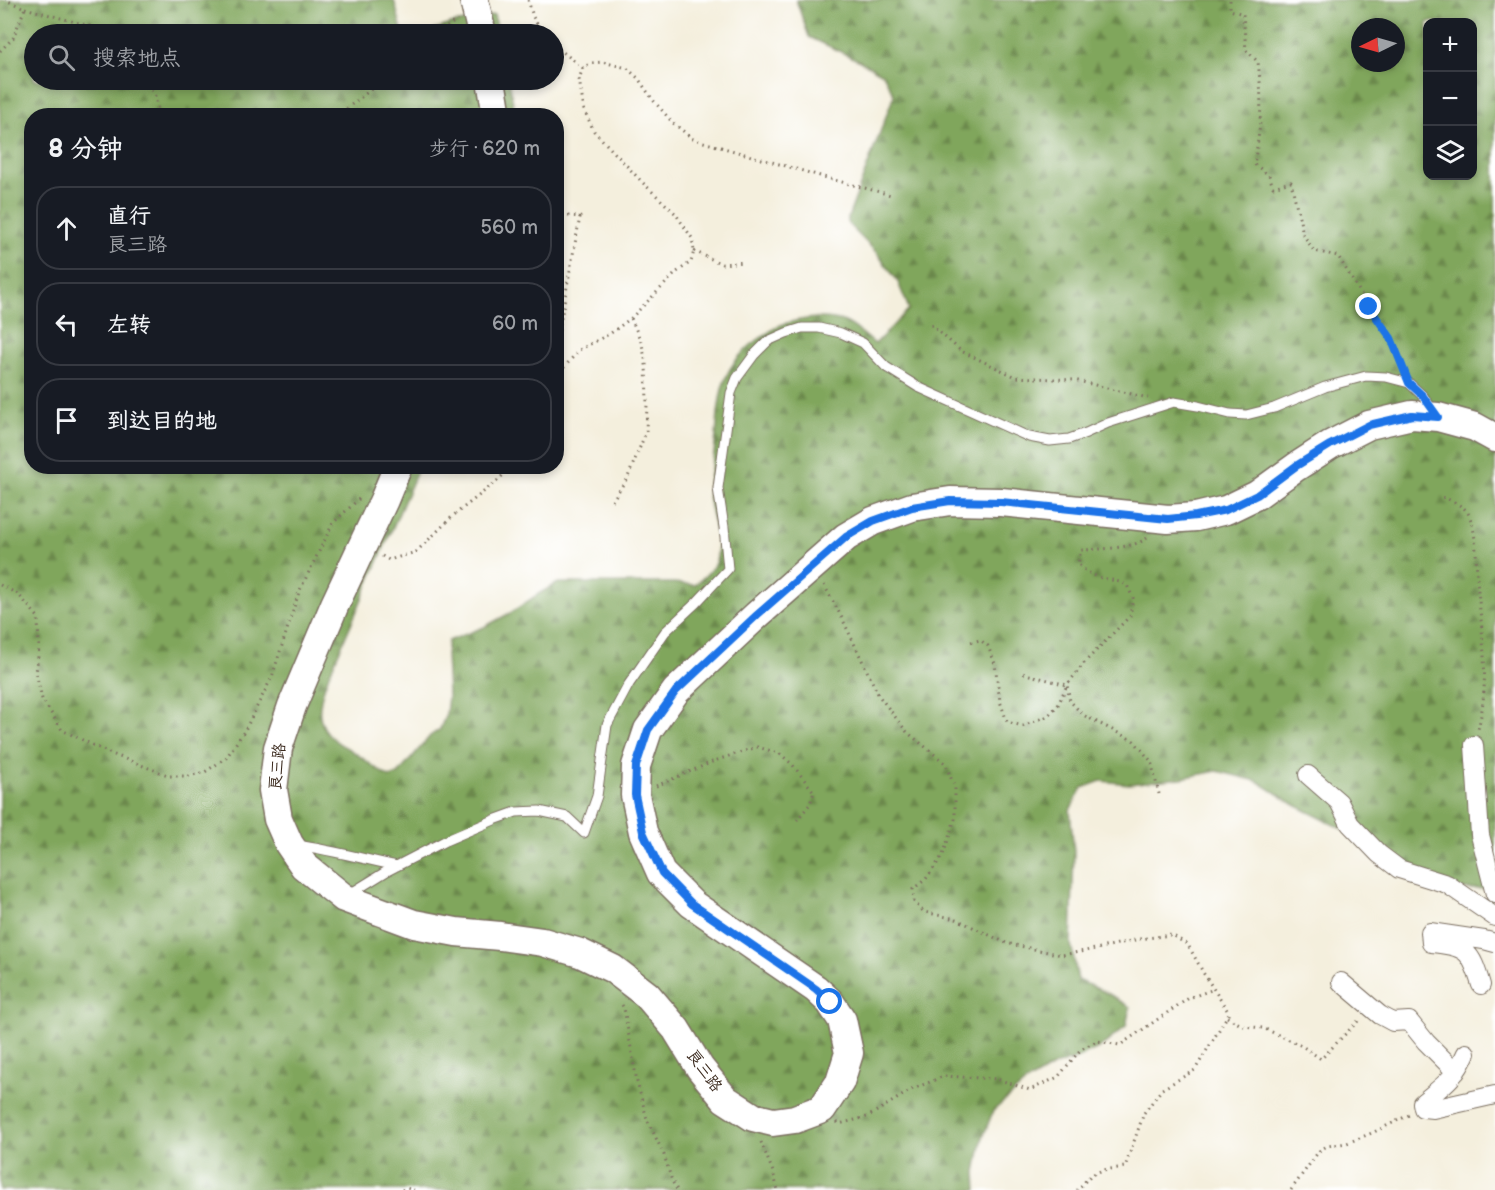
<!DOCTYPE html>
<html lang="zh">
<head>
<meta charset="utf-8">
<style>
  body { margin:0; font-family:"Balsamiq Sans","LXGW WenKai TC",sans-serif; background:#20242c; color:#f1f3f6 }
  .controls { position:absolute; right:18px; top:18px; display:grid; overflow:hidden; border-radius:12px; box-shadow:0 3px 9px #0003 }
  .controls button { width:54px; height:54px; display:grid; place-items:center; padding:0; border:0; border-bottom:2px solid #363941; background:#171b24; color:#f1f3f6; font:30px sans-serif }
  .compass { position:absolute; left:1351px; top:18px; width:54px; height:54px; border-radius:50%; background:#171b24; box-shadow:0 3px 9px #0003; rotate:265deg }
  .stop { position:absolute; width:18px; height:18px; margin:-14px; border:4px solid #1a73e8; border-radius:50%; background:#fff }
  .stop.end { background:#1a73e8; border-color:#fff; box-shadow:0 2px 6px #0008 }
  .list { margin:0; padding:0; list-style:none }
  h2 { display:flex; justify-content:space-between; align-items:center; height:78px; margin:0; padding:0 24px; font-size:26px }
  h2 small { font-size:20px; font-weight:400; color:#9ea1a6 }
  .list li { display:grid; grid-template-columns:39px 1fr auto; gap:18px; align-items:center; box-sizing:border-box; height:84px; margin:0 12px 12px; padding:0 12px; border:2px solid #363941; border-radius:24px }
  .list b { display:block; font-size:22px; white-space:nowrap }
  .list p { margin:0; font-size:20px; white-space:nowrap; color:#9ea1a6 }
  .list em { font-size:20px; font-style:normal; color:#9ea1a6 }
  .icon { flex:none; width:33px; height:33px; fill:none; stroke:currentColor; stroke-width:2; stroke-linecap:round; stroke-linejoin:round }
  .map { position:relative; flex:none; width:1495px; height:1190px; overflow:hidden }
  .search { position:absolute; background:#171b24; box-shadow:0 3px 9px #0003; left:24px; top:24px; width:540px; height:66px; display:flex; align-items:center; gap:15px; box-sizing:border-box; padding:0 21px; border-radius:33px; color:#9ea1a6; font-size:22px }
  .panel { position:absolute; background:#171b24; box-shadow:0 3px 9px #0003; left:24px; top:108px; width:540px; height:366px; border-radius:24px }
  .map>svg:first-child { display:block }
  .forest { fill:url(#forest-firs); stroke:#5e683d; stroke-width:1.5; fill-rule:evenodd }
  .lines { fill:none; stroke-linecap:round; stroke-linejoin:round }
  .lane-casing { stroke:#7c6f61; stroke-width:11 }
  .street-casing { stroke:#7c6f61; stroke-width:20 }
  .primary-casing { stroke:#7c6f61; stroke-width:31 }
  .path { stroke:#7c6f61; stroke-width:3; stroke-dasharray:1.5 4.5; stroke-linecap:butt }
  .lane { stroke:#fff; stroke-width:9 }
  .street { stroke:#fff; stroke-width:18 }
  .primary { stroke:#fff; stroke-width:28 }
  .route { stroke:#1a73e8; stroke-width:8 }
  .labels { text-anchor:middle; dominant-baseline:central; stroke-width:5; stroke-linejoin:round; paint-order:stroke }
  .street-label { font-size:16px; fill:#3b2a1e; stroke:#fff }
</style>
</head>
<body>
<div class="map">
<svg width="1495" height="1190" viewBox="0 0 1495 1190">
  <defs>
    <pattern id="forest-firs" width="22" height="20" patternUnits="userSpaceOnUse" patternTransform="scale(1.5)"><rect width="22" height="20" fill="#80a65c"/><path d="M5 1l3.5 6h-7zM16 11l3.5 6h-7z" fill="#6a874b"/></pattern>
  </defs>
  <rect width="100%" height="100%" fill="#fff"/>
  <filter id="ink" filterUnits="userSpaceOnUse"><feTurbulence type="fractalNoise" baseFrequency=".0167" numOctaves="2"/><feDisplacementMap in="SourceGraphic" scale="12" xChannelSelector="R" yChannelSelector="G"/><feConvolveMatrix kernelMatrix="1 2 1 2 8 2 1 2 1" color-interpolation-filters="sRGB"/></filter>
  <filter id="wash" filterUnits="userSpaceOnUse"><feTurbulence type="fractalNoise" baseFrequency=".008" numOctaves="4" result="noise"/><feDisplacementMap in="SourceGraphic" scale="24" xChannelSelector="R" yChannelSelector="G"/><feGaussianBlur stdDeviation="1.35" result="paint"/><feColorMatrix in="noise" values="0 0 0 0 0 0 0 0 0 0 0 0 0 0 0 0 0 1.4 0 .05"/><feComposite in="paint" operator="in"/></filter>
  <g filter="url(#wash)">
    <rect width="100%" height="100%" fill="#f4efdd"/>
    <!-- forest -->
    <path class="forest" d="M 0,0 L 394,0 L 403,34 L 34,34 L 34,80 L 509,80 L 515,115 L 32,116 L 32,466 L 419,467 L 326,682 C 318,705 314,724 336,741 C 340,745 347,747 352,751 C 365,759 376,770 390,777 L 398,774 L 430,736 L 440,729 L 446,714 L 448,696 L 446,654 L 448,641 L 484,627 L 510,613 L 540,593 L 558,583 L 674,583 L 695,585 C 702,578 713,571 716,561 C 722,546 709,511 708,493 C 708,479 712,466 714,453 C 721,404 713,371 759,339 C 768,333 776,325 787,323 C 806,318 826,315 845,322 C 856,327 866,337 875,344 L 909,309 L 897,280 L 876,252 L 848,224 L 848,218 L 894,95 L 883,74 L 858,60 L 809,37 L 796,0 L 1495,0 L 1495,888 L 1455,890 L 1416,877 L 1373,843 L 1339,827 L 1295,805 L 1257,781 L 1217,771 L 1181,778 L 1129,784 L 1101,781 L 1082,788 L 1070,810 L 1074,852 L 1071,944 L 1078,980 L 1109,994 L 1130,1007 L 1126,1026 L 1102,1046 L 1078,1058 L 1054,1066 L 1024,1084 L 993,1111 L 982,1140 L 976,1172 L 977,1190 L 0,1190 ZM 1428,22 L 1472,22 L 1472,176 L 1428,176 ZM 1360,27 L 1396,27 L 1396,63 L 1360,63 Z
      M 494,15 L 499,34 L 424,34 L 450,24 Z"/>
  </g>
  <g filter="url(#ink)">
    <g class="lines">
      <defs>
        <path id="lane" d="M 297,845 C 331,850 364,859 397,866
          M 348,895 L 387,871 L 445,841 L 494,820 L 516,812 L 539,811 L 567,817 L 584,833 L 597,796 L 607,725 L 629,684 L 665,632 L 696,603 L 728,569 L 724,527 L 718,488 L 731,393 L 737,378 L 754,355 L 768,341 L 786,333 L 802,328 L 819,328 L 841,333 L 863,343 L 886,367 L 918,387 L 1029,437 L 1050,441 L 1069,439 L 1086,433 L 1108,423 L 1174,402 L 1198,406 L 1230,414 L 1246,415 L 1274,408 L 1325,387 L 1366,376 L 1386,377 L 1409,383 L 1423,396 L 1433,411"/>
        <path id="street" d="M 1474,745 L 1480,835 L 1495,894
          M 1308,775 L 1339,802 L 1350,824 L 1379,854 L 1399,869 L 1447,884 L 1495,917
          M 1341,982 L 1380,1015 L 1393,1022 L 1409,1021 L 1426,1042 L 1456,1072
          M 1481,985 C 1471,951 1467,946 1431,943 L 1430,932 L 1484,940 L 1495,943
          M 1466,1053 C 1455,1079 1442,1086 1422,1103 L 1423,1108 L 1433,1109 L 1495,1095"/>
        <path id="primary" d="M 474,0 L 482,34
          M 491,80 L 497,116
          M 398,466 L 384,500 L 335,604 L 292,706 L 278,748 L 273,790 L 278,819 L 289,844 L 304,866 L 344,898 L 414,924 L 456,932 L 500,936 L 543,942 L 580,953 L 613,969 L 647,995 L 676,1029 L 700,1068 L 725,1099 L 753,1117 L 773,1122 L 795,1119 L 822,1109 L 840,1082 L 849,1053 L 842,1020 L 830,1002 L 816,989 L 692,904 L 661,873 L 643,832 L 635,795 L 636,766 L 648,730 L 676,691 L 757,615 L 846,537 L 873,521 L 912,507 L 950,501 L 1001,502 L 1168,519 L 1196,517 L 1226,510 L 1257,495 L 1296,467 L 1330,445 L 1369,425 L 1412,415 L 1438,417 L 1475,427 L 1495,438"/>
      </defs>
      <!-- lane casing -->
      <use href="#lane" class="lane-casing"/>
      <!-- street casing -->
      <use href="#street" class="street-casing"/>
      <!-- primary casing -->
      <use href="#primary" class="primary-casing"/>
      <!-- path -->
      <path class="path" d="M 528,0 L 533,17 L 543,34
        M 1230,0 L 1230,10 L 1243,14 L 1246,50 L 1258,62 C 1263,100 1261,126 1254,164 L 1269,175 L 1273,187 L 1291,182 L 1303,234 L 1314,251 L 1338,256 L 1369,307 L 1391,338 L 1404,369
        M 25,8 L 93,27 L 107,34
        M 437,34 L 457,20
        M 554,45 L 583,68
        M 0,51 L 13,38 L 25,8 L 5,0
        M 145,80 L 155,96 L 159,116
        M 337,116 L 383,80
        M 556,215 L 580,217 L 556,345
        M 694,251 L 722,264 L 745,262
        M 931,325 L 961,351 L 1016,377 L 1074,380 L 1148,398
        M 556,377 L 579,350 L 611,333 L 631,318 L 677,272 L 691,262 L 694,251 L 692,238 L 675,213 L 642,182 L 594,131 L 584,110 L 579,79 L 583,68 L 591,63 L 603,62 L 627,68 L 638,78 L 653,100 L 673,123 L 693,139 L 827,178 L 891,195
        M 1443,497 C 1452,501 1465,506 1469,515 C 1477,534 1476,558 1477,579 C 1481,629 1491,679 1478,729
        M 612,501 L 628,477 L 646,432 L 647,404 L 646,363 L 642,344 L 631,318
        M 1147,538 C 1133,549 1099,549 1081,550 L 1078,564 C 1096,582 1107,576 1127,585 L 1133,598 L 1130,616 L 1085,662 L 1067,685 L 1070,701 L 1083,715 L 1134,741 L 1151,761 L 1159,794
        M 382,556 L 389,560 L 416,552 L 454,515 L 495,483 L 512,466
        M 0,585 L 18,594 L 38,617 L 39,648 L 36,673 L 42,699 L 62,730 L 109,753 L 170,776 L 189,776 L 205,772 L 226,758 L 245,730 L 272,677 L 299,592 L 333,523 L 361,497
        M 824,585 L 842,618 L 879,696 L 907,732 L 945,763 L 955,788 L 955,819 L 943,855 L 926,879 L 913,889 L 914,902 L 924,912 L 956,919 L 1006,943 L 1062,955 L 1096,949 L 1139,939 L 1172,935 L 1188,945 L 1204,974 L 1229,1013 L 1195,1070 L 1162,1089 L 1144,1113 L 1125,1167 L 1103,1170 L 1091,1175 L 1077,1190
        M 971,642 L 980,640 L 988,646 L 995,664 L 1000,701 L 1007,722 L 1023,726 L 1048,716 L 1058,705 L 1067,685 L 1022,673
        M 656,786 L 717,760 L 757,747 L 779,753 L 792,764 L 814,792 L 810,804 L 797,820
        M 622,1005 L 624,1008 L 637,1082 L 647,1119 L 664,1155 L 672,1181 L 677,1190
        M 1227,1017 L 1243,1026 L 1263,1028 L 1283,1037 L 1302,1046 L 1321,1059 L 1360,1019
        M 837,1122 L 839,1124 L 867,1117 L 913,1089 L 944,1076 L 997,1079 L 1030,1090 L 1058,1077 L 1081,1049 L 1097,1041 L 1120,1045 L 1189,998 L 1214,989
        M 761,1142 L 773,1172 L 778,1190
        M 402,1190 L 406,1188 L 414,1190
        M 1291,1190 L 1319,1151 L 1327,1146 L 1347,1143 L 1372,1133 L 1411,1114"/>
      <!-- lane -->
      <use href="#lane" class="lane"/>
      <!-- street -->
      <use href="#street" class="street"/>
      <!-- primary -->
      <use href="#primary" class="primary"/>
    </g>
  </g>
  <g class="lines" filter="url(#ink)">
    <!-- route -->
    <path class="route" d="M 830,1002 L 816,989 L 692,904 L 662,873 L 643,832 L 635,795 L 636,766 L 648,730 L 676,691 L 757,615 L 846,537 L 873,521 L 912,507 L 950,501 L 1001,502 L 1168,519 L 1196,516 L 1226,510 L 1257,495 L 1296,466 L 1330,445 L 1369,425 L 1412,415 L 1438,417 L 1423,396 L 1409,383 L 1391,338 L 1369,307"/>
  </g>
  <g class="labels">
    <!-- street labels -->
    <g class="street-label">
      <text transform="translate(278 767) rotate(-84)">良三路</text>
      <text transform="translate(704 1071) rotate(54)">良三路</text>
    </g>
  </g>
</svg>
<div class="controls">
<button>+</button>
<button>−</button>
<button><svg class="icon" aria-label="layers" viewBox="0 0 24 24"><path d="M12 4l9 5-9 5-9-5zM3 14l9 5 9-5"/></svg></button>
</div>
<svg class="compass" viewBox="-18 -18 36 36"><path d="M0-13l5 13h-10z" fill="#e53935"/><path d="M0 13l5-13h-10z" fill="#9ea1a6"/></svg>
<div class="stop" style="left:830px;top:1002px"></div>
<div class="stop end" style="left:1369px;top:307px"></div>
<div class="search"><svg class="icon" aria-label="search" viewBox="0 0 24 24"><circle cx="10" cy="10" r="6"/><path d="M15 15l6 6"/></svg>搜索地点</div>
<section class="panel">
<h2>8 分钟<small>步行 · 620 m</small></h2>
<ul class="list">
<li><svg class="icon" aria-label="ahead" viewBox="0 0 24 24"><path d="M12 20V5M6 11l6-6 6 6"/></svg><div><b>直行</b><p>良三路</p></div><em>560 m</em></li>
<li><svg class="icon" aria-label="left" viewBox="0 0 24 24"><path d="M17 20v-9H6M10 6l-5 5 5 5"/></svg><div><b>左转</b></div><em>60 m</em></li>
<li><svg class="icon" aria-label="arrive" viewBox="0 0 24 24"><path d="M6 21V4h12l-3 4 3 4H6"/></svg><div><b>到达目的地</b></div></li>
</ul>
</section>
</div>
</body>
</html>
